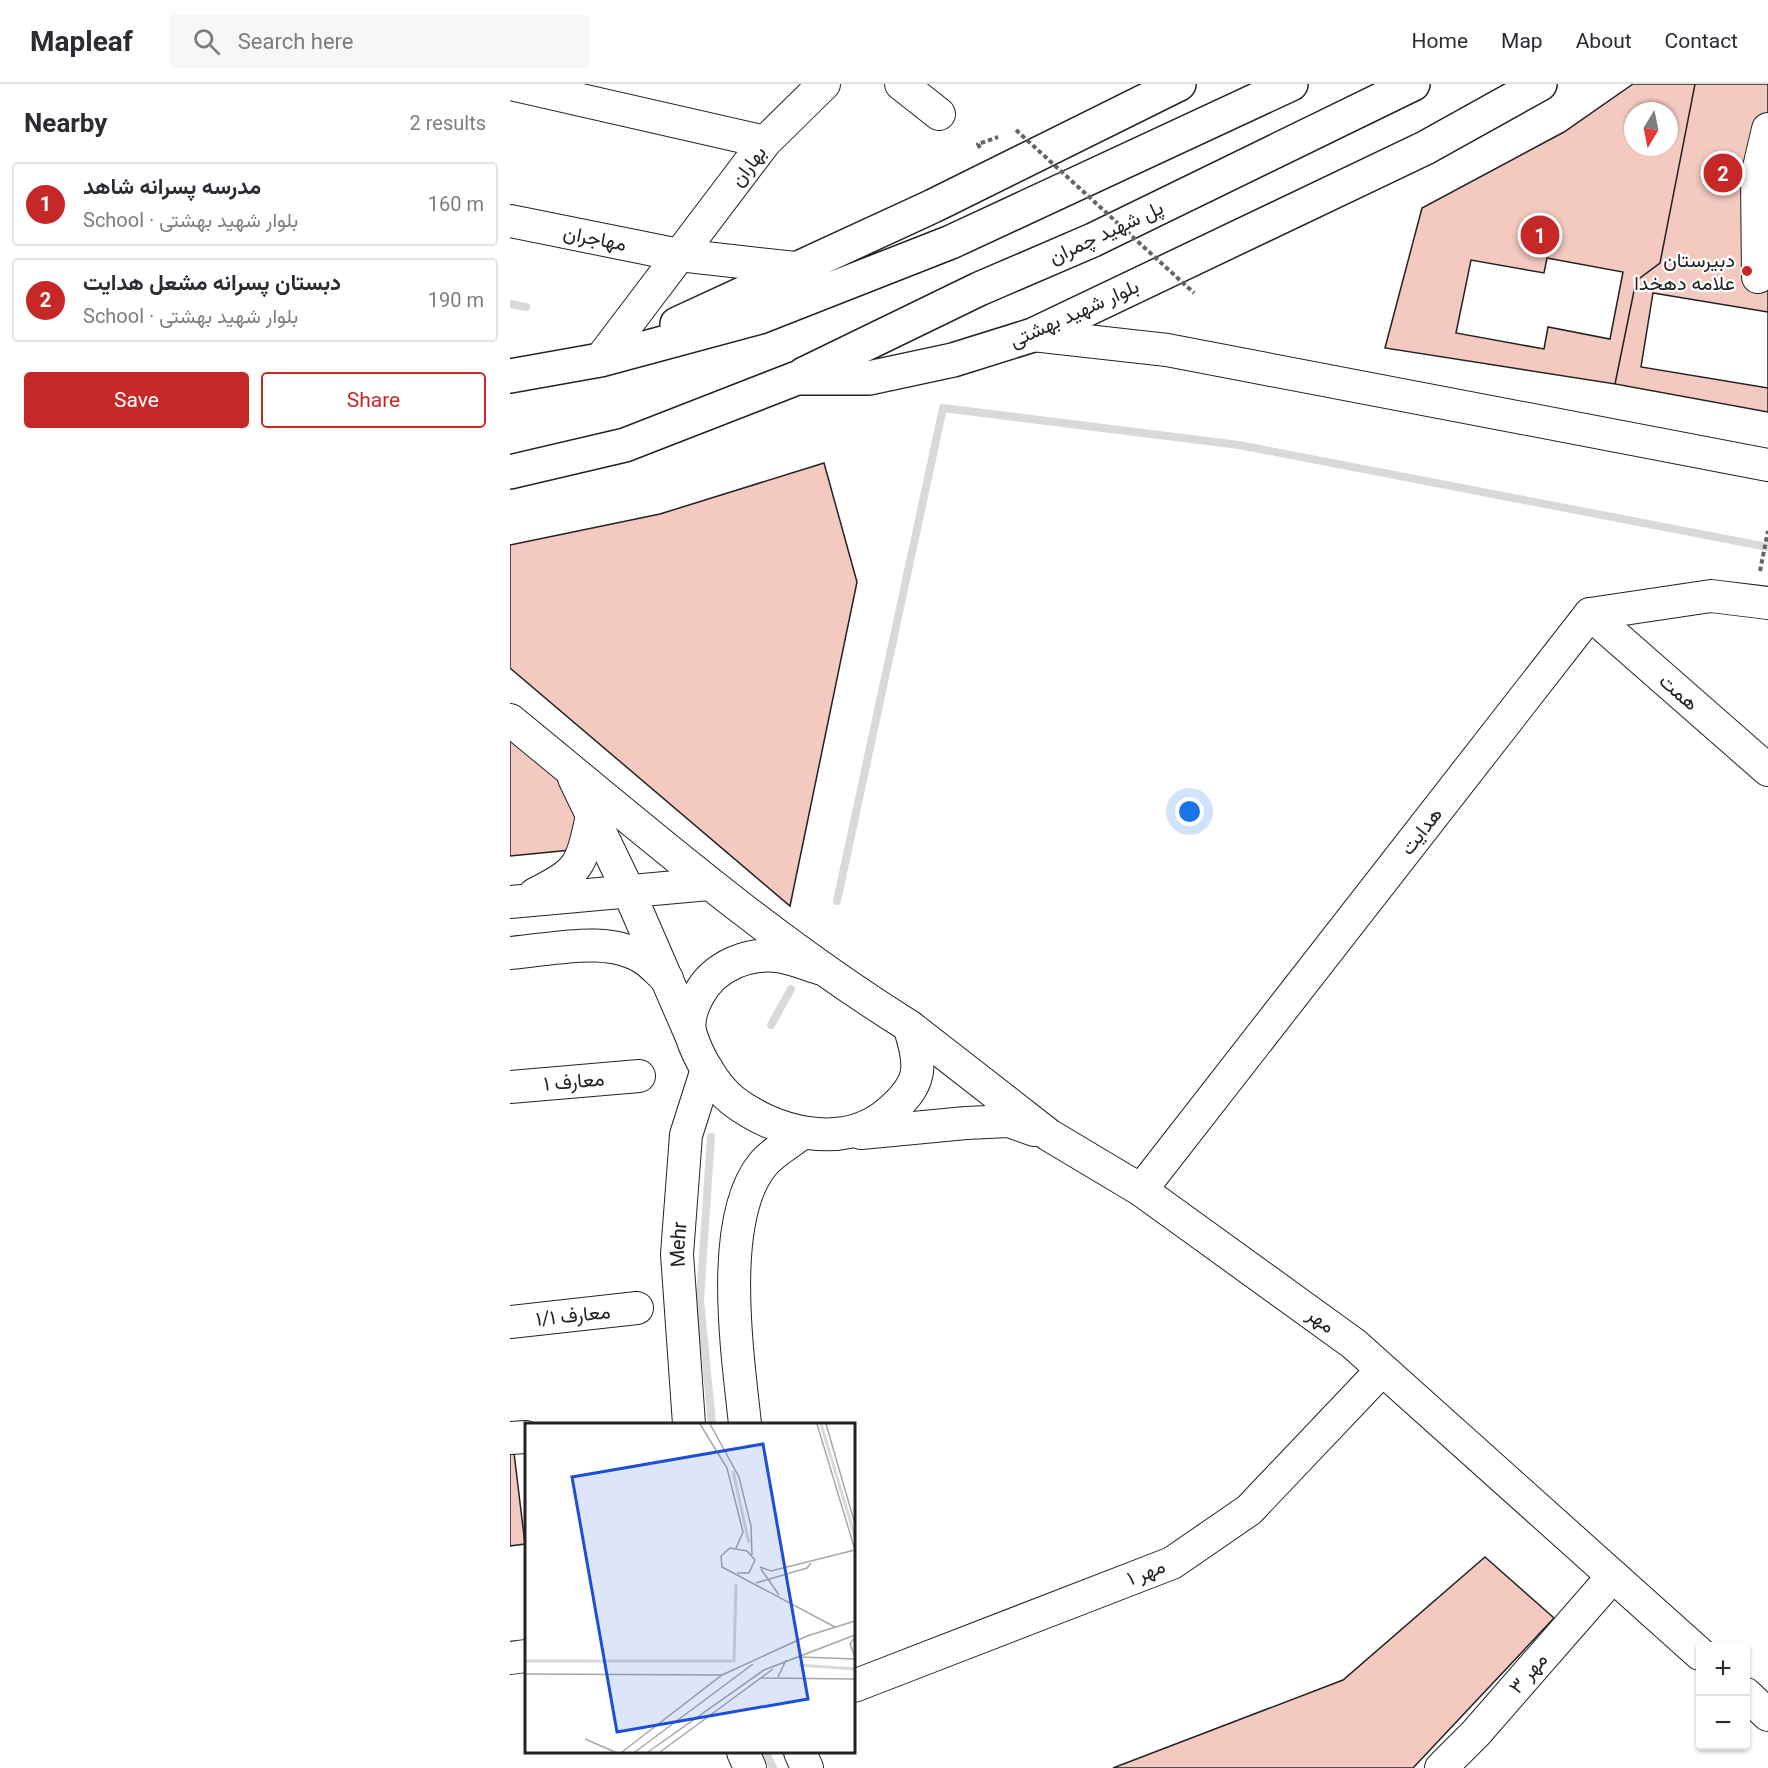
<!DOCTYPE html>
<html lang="en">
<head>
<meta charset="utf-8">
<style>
  body { margin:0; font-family:Roboto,Vazirmatn,sans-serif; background:#f7f7f7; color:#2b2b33 }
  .controls { position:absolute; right:18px; bottom:18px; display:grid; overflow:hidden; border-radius:6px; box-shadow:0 2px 4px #0004 }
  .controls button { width:54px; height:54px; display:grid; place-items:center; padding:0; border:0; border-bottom:2px solid #e1e1e2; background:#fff; color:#2b2b33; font:30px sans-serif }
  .compass { position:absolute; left:1114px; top:18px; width:54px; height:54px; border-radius:50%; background:#fff; box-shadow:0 2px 4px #0004; rotate:190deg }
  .you { position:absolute; left:680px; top:728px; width:21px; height:21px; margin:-15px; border:4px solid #fff; border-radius:50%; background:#1a73e8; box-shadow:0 0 0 9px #1a73e833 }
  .badge { display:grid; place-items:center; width:39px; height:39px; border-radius:50%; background:#c62828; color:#fff; font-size:20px; font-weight:700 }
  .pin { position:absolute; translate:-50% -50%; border:3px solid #fff; box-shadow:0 2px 6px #0006 }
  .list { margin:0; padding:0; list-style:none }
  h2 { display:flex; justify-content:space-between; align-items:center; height:78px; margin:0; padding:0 24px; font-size:26px }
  h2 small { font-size:20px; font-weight:400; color:#7c7c81 }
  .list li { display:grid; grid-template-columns:39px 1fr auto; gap:18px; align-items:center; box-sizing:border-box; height:84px; margin:0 12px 12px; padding:0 12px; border:2px solid #e1e1e2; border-radius:6px }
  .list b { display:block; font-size:22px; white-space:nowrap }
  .list p { margin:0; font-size:20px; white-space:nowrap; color:#7c7c81 }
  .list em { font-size:20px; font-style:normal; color:#7c7c81 }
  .actions { display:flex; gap:12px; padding:18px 24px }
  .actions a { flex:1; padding:14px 0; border:2px solid #c62828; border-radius:6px; text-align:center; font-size:21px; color:#c62828 }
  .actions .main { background:#c62828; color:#fff }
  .icon { flex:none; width:33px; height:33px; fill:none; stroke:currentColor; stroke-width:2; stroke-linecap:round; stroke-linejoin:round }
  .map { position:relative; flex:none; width:1258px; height:1684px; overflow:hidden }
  header { display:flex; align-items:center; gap:36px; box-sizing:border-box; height:84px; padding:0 30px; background:#fff; border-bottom:2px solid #e1e1e2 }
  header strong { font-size:28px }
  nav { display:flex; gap:33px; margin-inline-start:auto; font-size:21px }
  .search { width:420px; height:54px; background:#f7f7f7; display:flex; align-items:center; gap:15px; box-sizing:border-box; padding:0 21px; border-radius:6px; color:#7c7c81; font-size:22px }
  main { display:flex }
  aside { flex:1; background:#fff }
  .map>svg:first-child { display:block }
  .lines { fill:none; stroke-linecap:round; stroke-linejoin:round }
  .stream { stroke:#d9d9d9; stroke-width:8 }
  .building { fill:#f3c9c0; stroke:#222; stroke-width:1.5; fill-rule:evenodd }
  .minor-casing { stroke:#222; stroke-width:34 }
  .major-casing { stroke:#222; stroke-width:36 }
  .path { stroke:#646464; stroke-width:4; stroke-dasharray:4.5 3; stroke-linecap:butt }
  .minor { stroke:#fff; stroke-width:32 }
  .major { stroke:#fff; stroke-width:33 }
  .path-bridge { stroke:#646464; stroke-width:4; stroke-dasharray:4.5 3; stroke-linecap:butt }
  .poi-dot { fill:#c62828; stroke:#fff; stroke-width:2 }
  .labels { text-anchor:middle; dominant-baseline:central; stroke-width:4.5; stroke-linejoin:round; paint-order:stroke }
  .street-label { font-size:20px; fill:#222; stroke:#fff }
  .poi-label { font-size:20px; fill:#222; stroke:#fff; text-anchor:end }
  .inset-river { fill:none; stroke:#d9d9d9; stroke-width:3 }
  .inset-road { fill:none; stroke:#a7a7a7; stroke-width:1.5 }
  .view { fill:#1d4ed8; fill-opacity:0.15; stroke:#1d4ed8; stroke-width:3 }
  .inset-edge { fill:none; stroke:#222; stroke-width:3 }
</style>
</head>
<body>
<header>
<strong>Mapleaf</strong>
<div class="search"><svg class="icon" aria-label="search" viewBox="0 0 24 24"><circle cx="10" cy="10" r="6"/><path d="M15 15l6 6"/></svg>Search here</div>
<nav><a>Home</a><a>Map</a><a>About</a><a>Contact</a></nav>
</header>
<main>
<aside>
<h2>Nearby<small>2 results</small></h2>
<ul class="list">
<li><span class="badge">1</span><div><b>مدرسه پسرانه شاهد</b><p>School · بلوار شهید بهشتی</p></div><em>160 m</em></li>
<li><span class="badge">2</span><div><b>دبستان پسرانه مشعل هدایت</b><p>School · بلوار شهید بهشتی</p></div><em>190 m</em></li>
</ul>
<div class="actions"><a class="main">Save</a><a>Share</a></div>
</aside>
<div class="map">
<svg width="1258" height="1684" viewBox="0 0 1258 1684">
  <rect width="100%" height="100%" fill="#fff"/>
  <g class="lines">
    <!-- stream -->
    <path class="stream" d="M 0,220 L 16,223
      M 327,817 L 433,324 L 729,361 L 1258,463
      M 261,941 L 281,905
      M 201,1053 L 190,1216 L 202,1340
      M 256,1668 L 263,1684"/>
  </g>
  <!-- building -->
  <path class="building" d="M 1123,0 L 1185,0 L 1150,179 L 1126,197 L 1105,300 L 875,264 L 912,124 L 1054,48 ZM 1123,27 L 1159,27 L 1159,63 L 1123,63 Z
    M 1185,0 L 1258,0 L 1258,328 L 1105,300 L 1126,197 L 1150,179 Z
    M 1037,174 L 1113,188 L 1100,255 L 1038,243 L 1034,265 L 946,249 L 961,176 L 1034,189 Z
    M 1143,209 L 1258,228 L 1258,304 L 1131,283 Z
    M 314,379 L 347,498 L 280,822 L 0,584 L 0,461 L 150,430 Z
    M 0,654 L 55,696 L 73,733 L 61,766 L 0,772 Z
    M 0,1369 L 4,1369 L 15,1460 L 0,1462 Z
    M 975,1473 L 1044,1534 L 903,1684 L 603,1684 L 833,1596 Z"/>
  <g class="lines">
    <defs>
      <g id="minor">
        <path d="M 1,0 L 255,58"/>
        <path d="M 391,0 L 429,30"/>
        <path d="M 0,137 L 169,171 L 285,184"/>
        <path d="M 1248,193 L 1247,92 L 1258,45"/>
        <path d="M 523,251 L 657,266 L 1258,381"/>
        <path d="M 90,276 L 255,58 L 314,0"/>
        <path d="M 1080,530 L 1258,686"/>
        <path d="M 0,636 C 130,742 256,853 399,942 C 413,984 412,1000 378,1029 C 333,1067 264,1049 222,1016 C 204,1001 188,973 181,951 C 177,938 182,923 188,912 C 204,881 240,867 273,873 C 286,876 299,881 312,885"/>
        <path d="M 64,694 L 118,806 L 180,949"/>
        <path d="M 25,810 C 71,787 71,781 82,732"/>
        <path d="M 0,818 L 199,800"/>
        <path d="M 0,869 C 42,866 99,850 136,876 C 143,881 150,889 157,895"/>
        <path d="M 399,942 L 539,1051 L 631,1106 L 844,1260 L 1190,1570"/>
        <path d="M 0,1003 L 129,992"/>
        <path d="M 351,1049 L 456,1039 L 499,1037 L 524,1046"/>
        <path d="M 631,1106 L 1080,530 L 1201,512 L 1258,519"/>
        <path d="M 0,1238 L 127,1224"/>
        <path id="s1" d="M 179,1340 L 167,1170 L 176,1051 L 197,985"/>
        <path d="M 235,1340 C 228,1273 207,1136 253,1080 C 263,1068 280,1059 292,1049"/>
        <path d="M 0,1354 L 16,1353"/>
        <path d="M 0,1574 L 16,1572"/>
        <path d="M 344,1602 L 662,1479 L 739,1426 L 872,1286"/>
        <path d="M 1236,1610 L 1258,1631"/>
        <path d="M 233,1668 L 240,1684"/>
        <path d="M 290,1668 L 297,1684"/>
        <path d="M 931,1684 L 966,1649 L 1103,1492"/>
      </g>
      <path id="major" d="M 167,240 L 423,122 L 669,0
        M 294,290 L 469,205 L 583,156 L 903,0
        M 0,292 L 90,276 L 250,233 L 441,158 L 781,0
        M 0,388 L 115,361 L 287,294 L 359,294 L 443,276 L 523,251 L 915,64 L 1030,0"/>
    </defs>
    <!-- minor casing -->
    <use href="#minor" class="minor-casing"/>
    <!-- major casing -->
    <use href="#major" class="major-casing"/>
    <!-- path -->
    <path class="path" d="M 470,64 L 468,60 L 488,53
      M 1250,487 L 1258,447"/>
    <!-- minor -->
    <use href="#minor" class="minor"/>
    <!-- major -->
    <use href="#major" class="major"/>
    <!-- path-bridge -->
    <path class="path-bridge" d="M 506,46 L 684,209"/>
  </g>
  <!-- markers -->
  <circle class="poi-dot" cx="1237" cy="187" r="6"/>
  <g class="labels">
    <!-- street labels -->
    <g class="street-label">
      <text transform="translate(238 82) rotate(-53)">بهاران</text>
      <text transform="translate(596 148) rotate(-25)">پل شهید چمران</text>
      <text transform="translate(85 154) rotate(11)">مهاجران</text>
      <text transform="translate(564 229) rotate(-24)">بلوار شهید بهشتی</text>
      <text transform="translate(1169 608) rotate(41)">همت</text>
      <text transform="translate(911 747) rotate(-52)">هدایت</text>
      <text transform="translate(64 997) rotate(-5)">معارف ۱</text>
      <text stroke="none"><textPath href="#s1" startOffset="180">Mehr</textPath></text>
      <text transform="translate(63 1231) rotate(-6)">معارف ۱/۱</text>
      <text transform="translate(811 1236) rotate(36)">مهر</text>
      <text transform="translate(636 1488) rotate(-22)">مهر ۱</text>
      <text transform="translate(1018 1589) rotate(-49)">مهر ۳</text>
    </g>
    <!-- poi labels -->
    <g class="poi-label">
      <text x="1225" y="176">دبیرستان<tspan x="1225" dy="23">علامه دهخدا</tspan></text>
    </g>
  </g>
  <!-- overview -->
  <g transform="translate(15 1339)">
    <rect width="330" height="330" fill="#fff"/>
    <path class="inset-river" d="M 296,1 L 330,114M 208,48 L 224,120M 0,238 L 209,238 L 211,161M 274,242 L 330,246"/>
    <path class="inset-road" d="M 175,1 L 202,45 L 218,109 L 211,125M 185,1 L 214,54 L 226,103 L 227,132M 292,1 L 330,127M 301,1 L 330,101M 235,144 L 246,148 L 330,127M 236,146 L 254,172M 212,150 L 224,150 L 230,137 L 222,128 L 205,125 L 196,133 L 197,144 L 310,204M 231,160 L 282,145 L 286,140M 330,214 L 325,221 L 330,234M 275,234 L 330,236M 0,251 L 197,252M 253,254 L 261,237M 236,255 L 330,256M 60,316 L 90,329M 97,329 L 197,252 L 282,213 L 330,198M 110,329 L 228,241M 123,329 L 239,247 L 330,212M 135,329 L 248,246"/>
    <path class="view" d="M 238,21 L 283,276 L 92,309 L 47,54 Z"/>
    <rect width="330" height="330" class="inset-edge"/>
  </g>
</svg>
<div class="controls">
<button>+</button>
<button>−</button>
</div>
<svg class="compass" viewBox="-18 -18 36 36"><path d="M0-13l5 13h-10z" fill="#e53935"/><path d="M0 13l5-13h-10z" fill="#7c7c81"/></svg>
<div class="you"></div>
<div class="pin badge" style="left:1030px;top:151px">1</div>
<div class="pin badge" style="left:1213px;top:89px">2</div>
</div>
</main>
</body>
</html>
